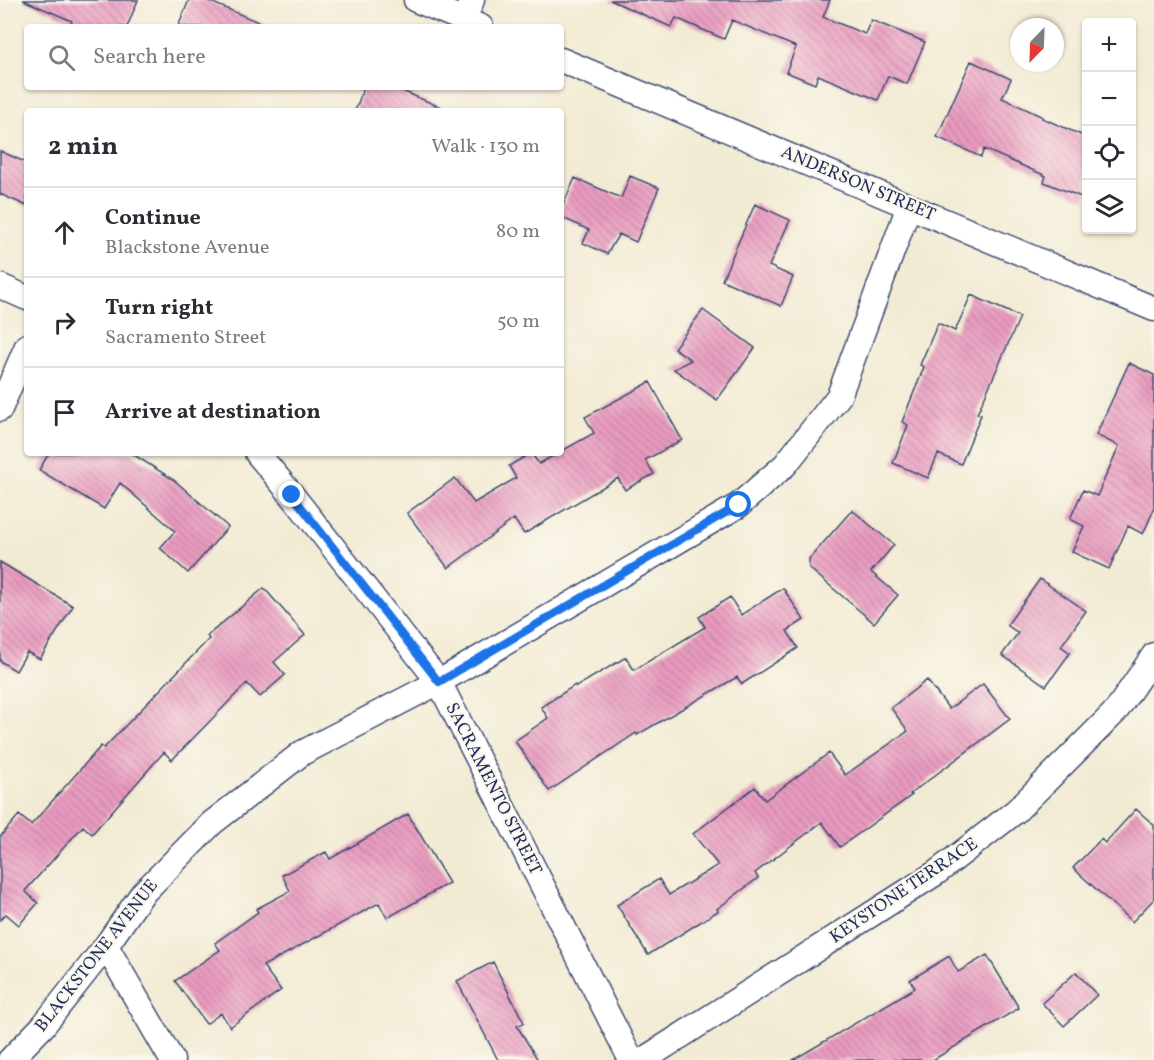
<!DOCTYPE html>
<html lang="en">
<head>
<meta charset="utf-8">
<style>
  body { margin:0; font-family:Vollkorn,serif; background:#f2f2f3; color:#2b2b33 }
  .controls { position:absolute; right:18px; top:18px; display:grid; overflow:hidden; border-radius:6px; box-shadow:0 2px 4px #0004 }
  .controls button { width:54px; height:54px; display:grid; place-items:center; padding:0; border:0; border-bottom:2px solid #e1e1e2; background:#fff; color:#2b2b33; font:30px sans-serif }
  .compass { position:absolute; left:1010px; top:18px; width:54px; height:54px; border-radius:50%; background:#fff; box-shadow:0 2px 4px #0004; rotate:203deg }
  .stop { position:absolute; width:18px; height:18px; margin:-14px; border:4px solid #1a73e8; border-radius:50%; background:#fff }
  .stop.end { background:#1a73e8; border-color:#fff; box-shadow:0 2px 6px #0008 }
  .list { margin:0; padding:0; list-style:none }
  h2 { display:flex; justify-content:space-between; align-items:center; height:78px; margin:0; padding:0 24px; font-size:26px }
  h2 small { font-size:20px; font-weight:400; color:#7c7c81 }
  .list li { display:grid; grid-template-columns:39px 1fr auto; gap:18px; align-items:center; box-sizing:border-box; height:90px; padding:0 24px; border-top:2px solid #e1e1e2 }
  .list b { display:block; font-size:22px; white-space:nowrap }
  .list p { margin:0; font-size:20px; white-space:nowrap; color:#7c7c81 }
  .list em { font-size:20px; font-style:normal; color:#7c7c81 }
  .icon { flex:none; width:33px; height:33px; fill:none; stroke:currentColor; stroke-width:2; stroke-linecap:round; stroke-linejoin:round }
  .map { position:relative; flex:none; width:1154px; height:1060px; overflow:hidden }
  .search { position:absolute; background:#fff; box-shadow:0 2px 4px #0004; left:24px; top:24px; width:540px; height:66px; display:flex; align-items:center; gap:15px; box-sizing:border-box; padding:0 21px; border-radius:6px; color:#7c7c81; font-size:22px }
  .panel { position:absolute; background:#fff; box-shadow:0 2px 4px #0004; left:24px; top:108px; width:540px; height:348px; border-radius:6px }
  .map>svg:first-child { display:block }
  .building { fill:url(#building-back-hatch) }
  .lines { fill:none; stroke-linecap:round; stroke-linejoin:round }
  .minor-casing { stroke:#3b4b70; stroke-width:27 }
  .minor { stroke:#fff; stroke-width:24 }
  .route { stroke:#1a73e8; stroke-width:8 }
  .labels { text-anchor:middle; dominant-baseline:central; stroke-width:4.5; stroke-linejoin:round; paint-order:stroke }
  .street-label { font-size:18px; fill:#1b2f5e; stroke:#fbf7ec }
</style>
</head>
<body>
<div class="map">
<svg width="1154" height="1060" viewBox="0 0 1154 1060">
  <defs>
    <pattern id="building-back-hatch" width="6" height="6" patternUnits="userSpaceOnUse" patternTransform="scale(1.5)"><rect width="6" height="6" fill="#ea9bc0"/><path d="M-1 5l2 2M0 0l6 6M5-1l2 2" fill="none" stroke="#bd7f9f"/></pattern>
  </defs>
  <rect width="100%" height="100%" fill="#fbf7ec"/>
  <filter id="ink" filterUnits="userSpaceOnUse"><feTurbulence type="fractalNoise" baseFrequency=".0167" numOctaves="2"/><feDisplacementMap in="SourceGraphic" scale="12" xChannelSelector="R" yChannelSelector="G"/><feConvolveMatrix kernelMatrix="1 2 1 2 8 2 1 2 1" color-interpolation-filters="sRGB"/></filter>
  <filter id="wash" filterUnits="userSpaceOnUse"><feTurbulence type="fractalNoise" baseFrequency=".008" numOctaves="4" result="noise"/><feDisplacementMap in="SourceGraphic" scale="24" xChannelSelector="R" yChannelSelector="G"/><feGaussianBlur stdDeviation="1.35" result="paint"/><feColorMatrix in="noise" values="0 0 0 0 0 0 0 0 0 0 0 0 0 0 0 0 0 1.4 0 .05"/><feComposite in="paint" operator="in"/></filter>
  <g filter="url(#wash)">
    <rect width="100%" height="100%" fill="#f2ebd4"/>
    <g id="blocks">
      <!-- building -->
      <path class="building" d="M 23,0 L 138,0 L 127,27 L 70,27 L 72,21 Z
        M 189,0 L 206,0 L 270,27 L 178,27 Z
        M 610,0 L 830,0 L 823,17 L 865,34 L 871,20 L 925,42 L 907,84 L 888,76 L 878,100 L 818,75 L 815,84 L 786,72 L 796,47 L 732,20 L 724,39 L 676,18 L 671,27 Z
        M 971,61 L 1011,79 L 1002,98 L 1043,117 L 1042,118 L 1086,137 L 1086,199 L 1044,182 L 1046,176 L 984,149 L 981,157 L 937,137 Z
        M 364,87 L 393,87 L 450,111 L 355,111 Z
        M 0,151 L 27,163 L 27,206 L 0,194 Z
        M 630,176 L 659,188 L 636,242 L 619,234 L 607,254 L 583,243 L 589,230 L 561,217 L 561,210 L 575,178 L 621,198 Z
        M 755,204 L 790,220 L 769,266 L 793,277 L 781,306 L 722,280 Z
        M 971,295 L 1020,317 L 977,414 L 981,415 L 961,464 L 938,454 L 928,478 L 893,463 L 908,425 L 902,422 L 924,367 L 920,365 L 938,323 L 955,331 Z
        M 703,310 L 755,348 L 717,400 L 674,369 L 691,360 L 674,348 Z
        M 1129,363 L 1154,375 L 1154,509 L 1143,534 L 1128,526 L 1109,569 L 1072,552 L 1084,526 L 1070,519 L 1083,490 L 1097,496 L 1119,446 L 1096,435 Z
        M 650,382 L 682,440 L 645,460 L 654,474 L 625,490 L 618,478 L 524,534 L 514,519 L 448,568 L 407,513 L 455,478 L 474,503 L 516,478 L 509,466 L 531,453 L 539,464 L 594,433 L 585,417 Z
        M 49,453 L 131,453 L 174,480 L 228,527 L 188,573 L 160,548 L 175,531 L 120,483 L 104,509 L 39,470 Z
        M 852,510 L 894,545 L 871,572 L 898,595 L 874,623 L 809,568 L 809,559 Z
        M 0,562 L 73,606 L 40,659 L 27,652 L 16,671 L 0,661 Z
        M 1040,579 L 1086,611 L 1061,646 L 1070,653 L 1046,686 L 1002,655 L 1018,633 L 1007,625 Z
        M 264,588 L 305,635 L 274,662 L 285,675 L 260,697 L 247,683 L 172,760 L 164,752 L 92,834 L 83,826 L 25,891 L 38,903 L 19,925 L 6,914 L 0,920 L 0,837 L 19,815 L 31,825 L 101,746 L 104,748 L 209,639 L 207,636 Z
        M 783,588 L 804,620 L 787,631 L 798,648 L 742,684 L 737,677 L 637,735 L 636,733 L 549,791 L 515,741 L 548,718 L 541,707 L 575,685 L 576,687 L 626,657 L 634,670 L 705,627 L 699,617 L 730,597 L 741,615 Z
        M 927,680 L 949,709 L 983,684 L 1010,719 L 910,794 L 912,795 L 840,847 L 822,822 L 755,873 L 758,878 L 717,909 L 718,911 L 648,955 L 617,905 L 659,879 L 669,895 L 718,865 L 693,834 L 755,787 L 765,800 L 829,753 L 845,775 L 908,731 L 891,708 Z
        M 1136,809 L 1154,825 L 1154,899 L 1132,922 L 1073,868 L 1101,839 L 1105,843 Z
        M 408,814 L 449,883 L 387,918 L 379,903 L 263,966 L 281,990 L 230,1027 L 221,1013 L 206,1024 L 175,981 L 220,950 L 215,943 L 258,912 L 256,909 L 290,891 L 282,875 L 326,852 L 330,859 Z
        M 987,955 L 1019,1008 L 933,1060 L 793,1060 L 915,988 L 910,980 L 949,956 L 958,972 Z
        M 493,962 L 524,1023 L 517,1026 L 538,1060 L 498,1060 L 457,981 Z
        M 1076,972 L 1097,995 L 1064,1026 L 1042,1003 Z"/>
    </g>
  </g>
  <g filter="url(#ink)">
    <use href="#blocks" fill-opacity="0" stroke="#3b4b70" stroke-width="1.5"/>
    <g class="lines">
      <defs>
        <path id="minor" d="M 416,0 L 481,27
          M 464,20 L 472,0
          M 561,60 L 1154,309
          M 0,286 L 27,298
          M 0,409 L 27,346
          M 257,453 L 292,495 L 439,682 L 631,1060
          M 106,946 L 172,1060
          M 10,1060 L 43,1026 L 106,946 L 142,894 L 212,823 L 302,753 L 439,682 L 739,505 L 785,465 L 839,396 L 909,206
          M 643,1060 L 936,873 L 1016,811 L 1116,711 L 1154,655"/>
      </defs>
      <!-- minor casing -->
      <use href="#minor" class="minor-casing"/>
      <!-- minor -->
      <use href="#minor" class="minor"/>
    </g>
  </g>
  <g class="lines" filter="url(#ink)">
    <!-- route -->
    <path class="route" d="M 292,495 L 439,682 L 739,505"/>
  </g>
  <g class="labels">
    <!-- street labels -->
    <g class="street-label">
      <text transform="translate(858 184) rotate(23)">ANDERSON STREET</text>
      <text transform="translate(493 789) rotate(63)">SACRAMENTO STREET</text>
      <text transform="translate(904 891) rotate(-34)">KEYSTONE TERRACE</text>
      <text transform="translate(97 956) rotate(-52)">BLACKSTONE AVENUE</text>
    </g>
  </g>
</svg>
<div class="controls">
<button>+</button>
<button>−</button>
<button><svg class="icon" aria-label="locate" viewBox="0 0 24 24"><circle cx="12" cy="12" r="6"/><path d="M12 2v4M12 18v4M2 12h4M18 12h4"/></svg></button>
<button><svg class="icon" aria-label="layers" viewBox="0 0 24 24"><path d="M12 4l9 5-9 5-9-5zM3 14l9 5 9-5"/></svg></button>
</div>
<svg class="compass" viewBox="-18 -18 36 36"><path d="M0-13l5 13h-10z" fill="#e53935"/><path d="M0 13l5-13h-10z" fill="#7c7c81"/></svg>
<div class="stop" style="left:739px;top:505px"></div>
<div class="stop end" style="left:292px;top:495px"></div>
<div class="search"><svg class="icon" aria-label="search" viewBox="0 0 24 24"><circle cx="10" cy="10" r="6"/><path d="M15 15l6 6"/></svg>Search here</div>
<section class="panel">
<h2>2 min<small>Walk · 130 m</small></h2>
<ul class="list">
<li><svg class="icon" aria-label="ahead" viewBox="0 0 24 24"><path d="M12 20V5M6 11l6-6 6 6"/></svg><div><b>Continue</b><p>Blackstone Avenue</p></div><em>80 m</em></li>
<li><svg class="icon" aria-label="right" viewBox="0 0 24 24"><path d="M7 20v-9h11M14 6l5 5-5 5"/></svg><div><b>Turn right</b><p>Sacramento Street</p></div><em>50 m</em></li>
<li><svg class="icon" aria-label="arrive" viewBox="0 0 24 24"><path d="M6 21V4h12l-3 4 3 4H6"/></svg><div><b>Arrive at destination</b></div></li>
</ul>
</section>
</div>
</body>
</html>
